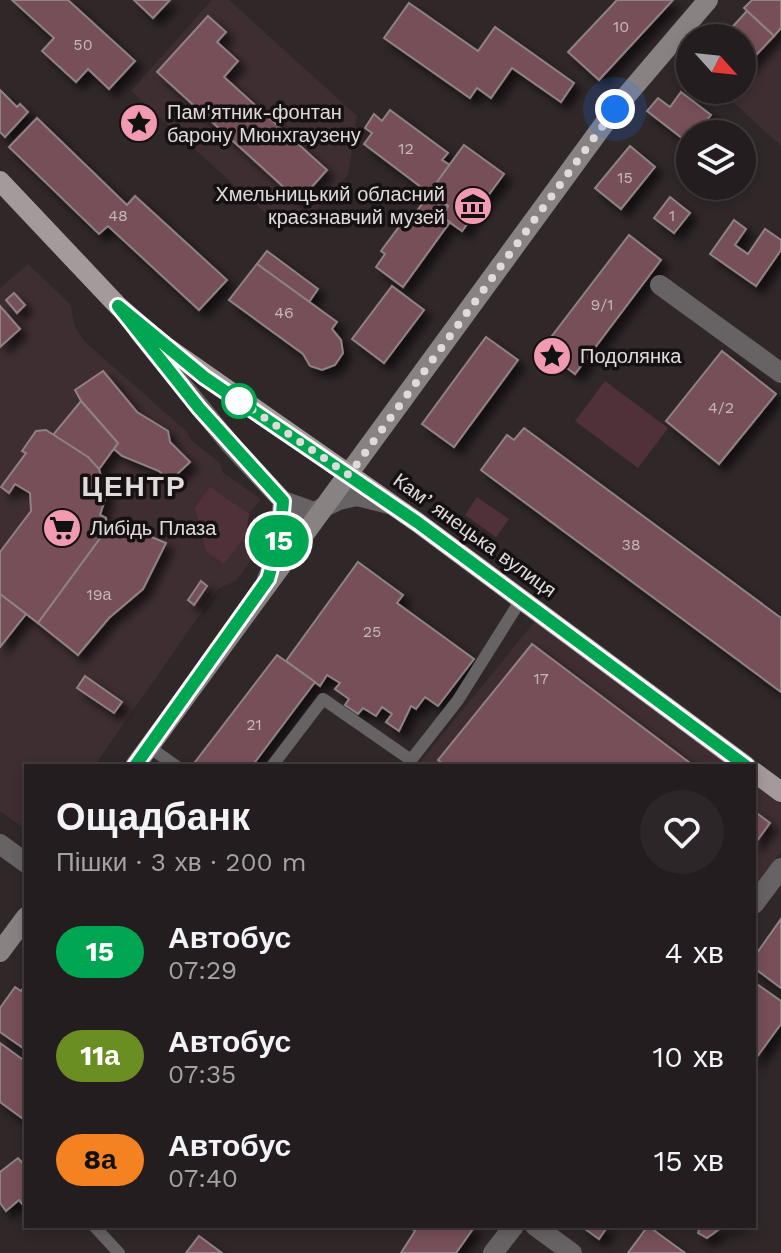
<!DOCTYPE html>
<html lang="uk">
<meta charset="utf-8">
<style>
body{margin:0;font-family:"Work Sans",sans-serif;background:#2c2628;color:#f1f3f6;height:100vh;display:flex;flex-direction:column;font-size:30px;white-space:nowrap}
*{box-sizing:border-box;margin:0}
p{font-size:26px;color:#a3a2a4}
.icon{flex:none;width:44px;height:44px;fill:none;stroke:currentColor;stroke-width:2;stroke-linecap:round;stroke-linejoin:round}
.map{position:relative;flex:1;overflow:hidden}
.drawer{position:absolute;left:24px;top:764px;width:732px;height:464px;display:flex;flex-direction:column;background:#241d1f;border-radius:0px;box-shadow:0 4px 12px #0003,0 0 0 2px #413b3d}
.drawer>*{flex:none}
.badge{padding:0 16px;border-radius:26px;font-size:28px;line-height:52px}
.needle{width:52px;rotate:117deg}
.fabs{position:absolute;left:676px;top:24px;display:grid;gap:16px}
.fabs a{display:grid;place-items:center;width:80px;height:80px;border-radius:50%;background:#241d1f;box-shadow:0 4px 12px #0003,0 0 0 2px #413b3d;font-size:40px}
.you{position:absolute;width:40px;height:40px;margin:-20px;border:6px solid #fff;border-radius:50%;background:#1a73e8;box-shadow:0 0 0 12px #1a73e833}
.map>.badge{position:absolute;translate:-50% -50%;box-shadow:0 0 0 4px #fff}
.round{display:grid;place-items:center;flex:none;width:84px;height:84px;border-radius:42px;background:#2c2628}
.summary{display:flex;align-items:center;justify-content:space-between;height:136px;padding:0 32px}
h1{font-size:38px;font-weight:700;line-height:60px}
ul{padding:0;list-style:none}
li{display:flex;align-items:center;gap:24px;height:104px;padding:0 32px}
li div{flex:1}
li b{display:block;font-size:30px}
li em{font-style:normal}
li .badge{min-width:88px;font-weight:700;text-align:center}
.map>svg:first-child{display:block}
</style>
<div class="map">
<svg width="781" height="1253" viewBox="0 0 781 1253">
<defs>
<filter id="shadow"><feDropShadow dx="7" dy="7" stdDeviation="4" flood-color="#0009"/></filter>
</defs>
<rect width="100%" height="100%" fill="#302729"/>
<g fill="#3e2e32">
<path d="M212 0H229L357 116 348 175 303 224 290 212 278 225 131 91Z"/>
<path d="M752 0H781V146L720 90H742V38H722L747 11 744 8Z"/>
<path d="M28 264 70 304 75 326 84 341 186 431 192 441 220 463 222 472 261 499 249 514 246 533 262 545 236 581 218 589 94 766H26L24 828 0 811V288Z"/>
<path d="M536 620 730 766H417Z"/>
<path d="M754 784 781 804V852L754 888Z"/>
</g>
<g fill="#503139">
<path d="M605 381 668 428 638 468 575 421Z"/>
<path d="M210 487 249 514 246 534 224 564 206 551 195 508Z"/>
<path d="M477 497 509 519 496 537 465 515Z"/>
</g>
<g fill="#764f59" stroke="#8e8285" stroke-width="2" filter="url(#shadow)">
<path d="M12 0H68L135 61 109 89 88 69 76 82 42 51 54 38Z"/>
<path d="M134 0H170L153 18Z"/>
<path d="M617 0H673L599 80 568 52Z"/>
<path d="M752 0H781V28L774 36 744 8Z"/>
<path d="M409 3 478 51 495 27 574 83 561 102 512 68 491 98 477 88 470 98 384 38Z"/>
<path d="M747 11 774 36 742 70V38H722Z"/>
<path d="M208 16 226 32 217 42 238 61 224 77 327 170 299 201 157 72Z"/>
<path d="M0 90 17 107 20 104 28 112 5 137 0 132Z"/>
<path d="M681 92 711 115 699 130 704 134H690V151L683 139 647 111 658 98 670 107Z"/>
<path d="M390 110 448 153 442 160 450 165 429 193 364 144 372 133 365 128 374 114 382 121Z"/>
<path d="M37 118 127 205 135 196 227 280 199 310 108 226 99 234 9 147Z"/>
<path d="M464 145 504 174 462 231 441 216 448 206 429 193Z"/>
<path d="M630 146 655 167 621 209 595 188Z"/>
<path d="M430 193 448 206 441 216 450 222 403 287 376 267 385 254 381 251 410 212 414 215Z"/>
<path d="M670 197 690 213 674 233 654 218Z"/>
<path d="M734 220 746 229 735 245 748 254 765 229 781 240V250L756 286 710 254Z"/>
<path d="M629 235 661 260 575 374 542 349Z"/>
<path d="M267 251 318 289 309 302 257 264Z"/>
<path d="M257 264 337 322 332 329 341 340 343 353 335 365 322 370 310 366 303 354 229 300Z"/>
<path d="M392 286 424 310 384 363 352 339Z"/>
<path d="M14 293 25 305 17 313 6 300Z"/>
<path d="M0 306 20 329 0 347Z"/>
<path d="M486 337 518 360 454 447 422 424Z"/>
<path d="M722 351 776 394 719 464 666 421Z"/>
<path d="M103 371 137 412 168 431 170 442 190 462 170 481 159 471 122 456 114 449 118 443 81 401 75 390Z"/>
<path d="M81 401 118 443 99 469 53 435Z"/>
<path d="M524 428 781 618V692L481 470 507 435 514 440Z"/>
<path d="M46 430 88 457 99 469 106 496 100 515 106 518 107 529 38 623 0 594V552L31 511 30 493 15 484 9 493 1 487 26 453 22 451 36 431Z"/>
<path d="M107 529 118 535 142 533 166 543 143 589 109 618 78 655 38 623Z"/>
<path d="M358 562 403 595 397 603 474 659 438 706 425 697 416 709 411 706 399 731 386 722 392 714 382 707 376 716 363 708 358 714 345 705 349 699 335 689 340 683 327 675 320 686 286 661Z"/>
<path d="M201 581 207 586 194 605 188 600Z"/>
<path d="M0 594 26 614 0 647Z"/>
<path d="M532 644 694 766H446L438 760Z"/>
<path d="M277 655 315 682 252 766H192Z"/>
<path d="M85 676 122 702 114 713 77 688Z"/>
<path d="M754 811 770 823 754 845Z"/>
<path d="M781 919V988L754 968V957Z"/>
<path d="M754 982 781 1001V1024L754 1061Z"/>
<path d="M26 984V1050L0 1032V1008L15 987 21 991Z"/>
<path d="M0 1043 26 1062V1121L0 1102Z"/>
<path d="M18 1158 26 1167V1209L19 1200 6 1211 0 1203V1172Z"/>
<path d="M408 1226H475L456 1253H401L415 1231Z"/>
<path d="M581 1226H608L599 1239Z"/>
<path d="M648 1226 685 1253H628Z"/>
<path d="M700 1226H739L721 1228 707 1238 698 1233Z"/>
<path d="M199 1236 222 1253H186Z"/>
</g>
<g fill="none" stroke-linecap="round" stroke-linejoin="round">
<g stroke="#676263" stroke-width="12">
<path d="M149 747 176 766"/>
<path d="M272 766 323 699 411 760 458 700 522 598"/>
<path d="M94 1226 119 1253"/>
</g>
<g stroke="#676263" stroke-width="20">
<path d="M660 285 781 373"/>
<path d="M139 332 230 444 283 501 314 512 339 500 357 496 389 504"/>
<path d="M267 579 276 558 283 501"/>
<path d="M0 844 26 863"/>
<path d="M754 904 781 868"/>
<path d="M535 1226 572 1253"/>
<path d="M493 1253 514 1226"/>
</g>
<g stroke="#898283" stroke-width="20">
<path d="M135 766 615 109 708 0"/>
<path d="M0 952 26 917"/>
</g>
<g stroke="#a49a9c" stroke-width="20">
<path d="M0 181 118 306 159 342 417 522 746 766"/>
<path d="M754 772 781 792"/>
</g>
</g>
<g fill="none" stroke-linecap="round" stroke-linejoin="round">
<defs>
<path id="line" d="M135 766 268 579 280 537 283 501 199 408 118 306 204 377 417 522 746 766"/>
</defs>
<use href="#line" stroke="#fff" stroke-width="18"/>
<use href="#line" stroke="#00a651" stroke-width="12"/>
<path stroke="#e0dadb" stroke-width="8" stroke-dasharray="0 14.4" d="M239 401 228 393 349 475 615 109"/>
</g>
<defs>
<symbol id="sight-disc" viewBox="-11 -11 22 22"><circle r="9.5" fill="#f19ab1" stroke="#151112"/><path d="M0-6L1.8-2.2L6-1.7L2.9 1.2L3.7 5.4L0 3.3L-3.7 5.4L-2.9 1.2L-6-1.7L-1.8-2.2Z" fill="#111"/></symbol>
<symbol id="museum-disc" viewBox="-11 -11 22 22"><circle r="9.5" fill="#f19ab1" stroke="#151112"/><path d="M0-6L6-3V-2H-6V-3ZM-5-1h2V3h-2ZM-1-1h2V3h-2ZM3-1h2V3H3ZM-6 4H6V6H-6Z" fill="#111"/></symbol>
<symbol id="supermarket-disc" viewBox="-11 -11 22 22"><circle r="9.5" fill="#f19ab1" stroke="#151112"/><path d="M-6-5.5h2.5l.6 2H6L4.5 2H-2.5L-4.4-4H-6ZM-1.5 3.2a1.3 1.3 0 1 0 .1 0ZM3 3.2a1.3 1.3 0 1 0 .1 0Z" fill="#111"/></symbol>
</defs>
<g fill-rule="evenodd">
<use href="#sight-disc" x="117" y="101" width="44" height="44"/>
<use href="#museum-disc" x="451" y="184" width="44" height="44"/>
<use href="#sight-disc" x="530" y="334" width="44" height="44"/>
<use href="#supermarket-disc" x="40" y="506" width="44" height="44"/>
</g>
<circle fill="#fff" stroke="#00a651" stroke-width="4" cx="239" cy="401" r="16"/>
<g text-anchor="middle" stroke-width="7" stroke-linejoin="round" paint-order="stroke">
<g font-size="16" fill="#c6b7ba">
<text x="621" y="32">10</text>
<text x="83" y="50">50</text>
<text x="406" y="154">12</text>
<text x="625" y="183">15</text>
<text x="118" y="221">48</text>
<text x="672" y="221">1</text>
<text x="602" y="310">9/1</text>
<text x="284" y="318">46</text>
<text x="721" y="413">4/2</text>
<text x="631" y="550">38</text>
<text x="99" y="600">19а</text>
<text x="372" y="637">25</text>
<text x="541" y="684">17</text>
<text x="254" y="730">21</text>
</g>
<g font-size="20" fill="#e0dadb" stroke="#151112" text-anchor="start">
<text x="167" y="119">Пам'ятник-фонтан<tspan x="167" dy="23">барону Мюнхгаузену</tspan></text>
<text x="445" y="201" text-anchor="end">Хмельницький обласний<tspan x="445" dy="23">краєзнавчий музей</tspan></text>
<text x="580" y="363">Подолянка</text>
<text x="90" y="535">Либідь Плаза</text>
</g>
<g font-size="20" fill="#e0dadb" stroke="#151112">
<text transform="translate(475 535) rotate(36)" y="7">Камʼянецька вулиця</text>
</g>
<g font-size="28" font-weight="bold" letter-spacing="2" fill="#e0dadb" stroke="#151112">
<text x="134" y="496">ЦЕНТР</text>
</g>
</g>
</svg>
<div class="fabs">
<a><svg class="needle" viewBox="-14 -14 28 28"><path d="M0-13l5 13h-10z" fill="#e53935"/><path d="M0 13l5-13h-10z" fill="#a3a2a4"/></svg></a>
<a><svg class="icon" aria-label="layers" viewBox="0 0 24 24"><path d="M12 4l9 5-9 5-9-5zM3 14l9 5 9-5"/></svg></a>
</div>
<div class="you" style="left:615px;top:109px"></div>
<b class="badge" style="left:279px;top:541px;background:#00a651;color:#fff">15</b>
<section class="drawer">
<div class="summary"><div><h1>Ощадбанк</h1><p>Пішки · 3 хв · 200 m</p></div><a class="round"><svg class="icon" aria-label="heart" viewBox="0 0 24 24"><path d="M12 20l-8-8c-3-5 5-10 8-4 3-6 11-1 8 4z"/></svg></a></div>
<ul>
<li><span class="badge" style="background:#00a651;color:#fff">15</span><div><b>Автобус</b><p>07:29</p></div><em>4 хв</em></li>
<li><span class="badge" style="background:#6b8e23;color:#fff">11а</span><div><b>Автобус</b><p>07:35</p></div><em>10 хв</em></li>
<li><span class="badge" style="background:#f58220;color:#111">8а</span><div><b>Автобус</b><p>07:40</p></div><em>15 хв</em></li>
</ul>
</section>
</div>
